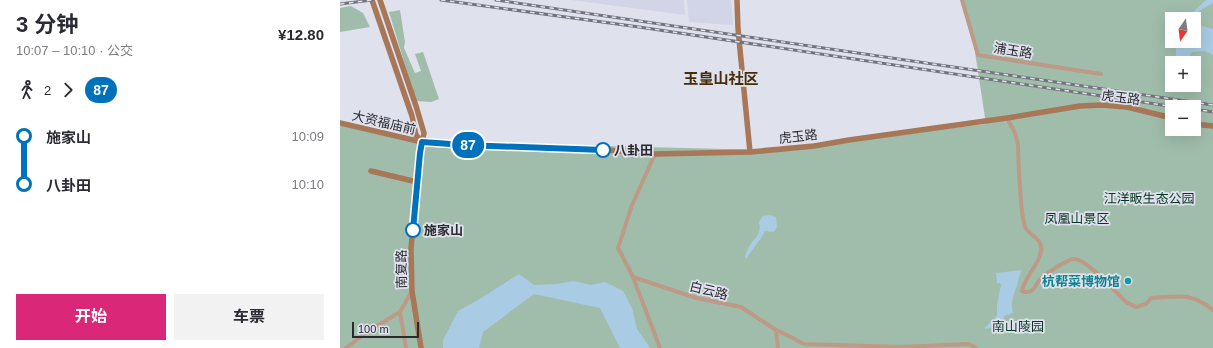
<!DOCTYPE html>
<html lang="zh">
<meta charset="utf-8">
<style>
body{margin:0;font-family:Helvetica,"Noto Sans SC",sans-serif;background:#f2f2f3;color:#2b2b33;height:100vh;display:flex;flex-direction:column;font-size:15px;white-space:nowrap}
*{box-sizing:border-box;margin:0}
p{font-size:13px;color:#7c7c81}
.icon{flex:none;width:22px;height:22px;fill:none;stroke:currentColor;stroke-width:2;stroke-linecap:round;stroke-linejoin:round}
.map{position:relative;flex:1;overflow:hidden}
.sheet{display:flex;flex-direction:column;background:#fff;width:340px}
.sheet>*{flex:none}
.badge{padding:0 8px;border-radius:13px;font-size:14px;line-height:26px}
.needle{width:26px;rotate:194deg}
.controls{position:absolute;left:825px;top:12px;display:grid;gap:8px}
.controls a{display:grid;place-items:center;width:36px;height:36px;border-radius:0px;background:#fff;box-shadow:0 4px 16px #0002;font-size:20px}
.scale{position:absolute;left:12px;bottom:10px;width:67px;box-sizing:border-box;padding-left:4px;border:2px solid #29292e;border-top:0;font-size:11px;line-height:14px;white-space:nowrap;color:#29292e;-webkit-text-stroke:3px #dfe1ed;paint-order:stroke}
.map>.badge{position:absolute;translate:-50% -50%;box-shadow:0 0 0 2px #fff}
.legs{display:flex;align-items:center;gap:6px;height:44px;padding:0 16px;font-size:13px}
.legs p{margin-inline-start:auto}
.headline{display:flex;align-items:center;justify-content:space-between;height:68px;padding:0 16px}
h1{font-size:22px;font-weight:700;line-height:30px}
.button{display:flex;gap:8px;margin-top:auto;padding:8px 16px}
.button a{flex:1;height:46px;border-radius:0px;background:#db2777;color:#fff;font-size:16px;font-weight:700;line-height:46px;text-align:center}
.button a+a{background:#f2f2f3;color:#2b2b33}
ul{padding:0 16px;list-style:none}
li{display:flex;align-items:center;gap:14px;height:48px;font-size:15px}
li i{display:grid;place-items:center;width:6px;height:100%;margin:0 5px;background:currentColor}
li i::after{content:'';width:10px;height:10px;margin:-5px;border:3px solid;border-radius:50%;background:#fff}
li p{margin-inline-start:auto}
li:first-child i{background:linear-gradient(#0000 50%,currentColor 0)}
li:last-child i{background:linear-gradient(currentColor 50%,#0000 0)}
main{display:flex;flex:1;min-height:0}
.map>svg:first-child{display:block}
</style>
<main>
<section class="sheet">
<div class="headline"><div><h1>3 分钟</h1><p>10:07 – 10:10 · 公交</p></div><b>¥12.80</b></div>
<div class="legs"><svg class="icon" aria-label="walk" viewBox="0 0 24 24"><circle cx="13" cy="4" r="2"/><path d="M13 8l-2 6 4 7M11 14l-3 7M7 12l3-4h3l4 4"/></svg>2<svg class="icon" aria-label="forward" viewBox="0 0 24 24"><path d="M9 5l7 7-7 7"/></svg><b class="badge" style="background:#0072bc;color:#fff">87</b></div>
<ul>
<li><i style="color:#0072bc"></i><b>施家山</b><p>10:09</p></li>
<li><i style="color:#0072bc"></i><b>八卦田</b><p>10:10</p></li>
</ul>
<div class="button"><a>开始</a><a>车票</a></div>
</section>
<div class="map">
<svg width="873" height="348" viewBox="0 0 873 348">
<rect width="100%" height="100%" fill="#dfe1ed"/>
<g fill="#d2d4e7">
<path d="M231 0H344L345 15Z"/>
<path d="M347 0H391L393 25 349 22Z"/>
</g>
<g fill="#a0bdab" fill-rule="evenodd">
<path d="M622 0H873V348H0V123L70 139 102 142 427 150 646 124 633 39ZM832 19H854V41H832ZM832 63H854V85H832ZM832 107H854V129H832Z"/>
<path d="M11 6 23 13 30 27 0 32V8Z"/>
<path d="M60 10 65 42 64 48 75 73 81 71 75 54 83 52 99 99 91 102 76 101 49 12Z"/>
</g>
<g fill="#a9cbe4">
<path d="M866 0H873V3L859 11 857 20 859 25 873 29V55L865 51 852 52 850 54 851 63H832V71H830V61L836 57V45L860 39V38C854 30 854 21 853 12Z"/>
<path d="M430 215 436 217 437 227 434 232 425 231C420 241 412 249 406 259L405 256C407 251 409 245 413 241 418 235 421 231 419 222L423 216Z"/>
<path d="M682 270C679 275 679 279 677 285 674 295 670 302 673 313L664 316 663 325 645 329V327L654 319 657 315V305L661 285 660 283H657L656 273Z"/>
<path d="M179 274 194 285 217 284 233 281 251 285 265 282 283 291 292 308 297 329 310 348H280L260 308 194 294 143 332 139 348H103V340L118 311 138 300Z"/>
</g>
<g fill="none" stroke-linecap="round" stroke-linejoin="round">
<g stroke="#bc9a85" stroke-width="4">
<path d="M622 0 638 55 761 74"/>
<path d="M667 118 675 133 678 144C678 158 679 173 680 187 681 201 681 214 685 227 688 234 699 237 701 246 704 259 684 277 682 291 685 292 687 293 691 291 695 289 695 286 698 282 702 276 727 259 734 259 746 258 775 292 785 301 788 304 792 305 796 307L806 304 811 298C838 297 849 291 873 310"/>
<path d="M315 154 292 205 278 248 293 277 320 348"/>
<path d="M293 277 356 298 401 307 436 330 441 332 464 344 560 347 629 344 636 348"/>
<path d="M60 312 66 348"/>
<path d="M436 330 438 348"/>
<path d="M6 348 27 332 60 312 72 291"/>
</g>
<g stroke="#a77757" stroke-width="5.5">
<path d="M32 0 72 116 76 135 82 142"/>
<path d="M40 0 76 106 84 133 80 153 71 248 72 291 81 348"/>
<path d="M397 0 398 29 410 152"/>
<path d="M0 123 82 142 111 144 253 149 315 154 410 152 474 146 509 140 667 118 740 106 762 105 787 107 832 118"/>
<path d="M854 124 873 126"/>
<path d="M31 171 77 182"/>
</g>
<defs>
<g id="rail">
<path d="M101 0 299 27 836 107"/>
<path d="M156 0 873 105"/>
<path d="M0 4 32 0"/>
<path d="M854 109 873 112"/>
</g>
</defs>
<use href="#rail" stroke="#73737b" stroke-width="3"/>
<use href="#rail" stroke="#dfe1ed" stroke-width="1.5" stroke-dasharray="4.5" stroke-linecap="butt"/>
</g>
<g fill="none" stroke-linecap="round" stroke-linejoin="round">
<defs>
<path id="line-1" d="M73 230 80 153 82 142 125 145 263 150"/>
</defs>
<use href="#line-1" stroke="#fff" stroke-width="9"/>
<use href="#line-1" stroke="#0072bc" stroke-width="6"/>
</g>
<g fill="#fff" stroke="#0072bc" stroke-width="2">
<circle cx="263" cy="150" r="7"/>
<circle cx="73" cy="230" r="7"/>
</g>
<circle fill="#0f9aa8" stroke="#dfe1ed" stroke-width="1.5" cx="788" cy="281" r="4"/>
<g text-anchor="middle" stroke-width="3.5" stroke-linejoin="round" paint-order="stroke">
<g font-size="13" fill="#29292e" stroke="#dfe1ed">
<text transform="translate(673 50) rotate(9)" y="5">浦玉路</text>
<text transform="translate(781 97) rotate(7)" y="5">虎玉路</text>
<text transform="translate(44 122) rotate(13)" y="5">大资福庙前</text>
<text transform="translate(458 136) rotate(-6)" y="5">虎玉路</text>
<text transform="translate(61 269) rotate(-91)" y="5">南复路</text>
<text transform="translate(369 290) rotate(14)" y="5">白云路</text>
</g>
<g font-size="13" font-weight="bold" fill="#29292e" stroke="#dfe1ed" text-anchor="start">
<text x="274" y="155">八卦田</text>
<text x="84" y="235">施家山</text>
</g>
<g font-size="13" fill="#063620" stroke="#dfe1ed">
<text x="809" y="203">江洋畈生态公园</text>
<text x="737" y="223">凤凰山景区</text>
<text x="678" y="331">南山陵园</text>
</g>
<g font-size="13" font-weight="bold" fill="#0d838f" stroke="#dfe1ed" text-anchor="end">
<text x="780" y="286">杭帮菜博物馆</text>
</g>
<g font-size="15" font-weight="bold" fill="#452d09" stroke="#dfe1ed">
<text x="381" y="84">玉皇山社区</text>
</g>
</g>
</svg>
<div class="controls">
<a><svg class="needle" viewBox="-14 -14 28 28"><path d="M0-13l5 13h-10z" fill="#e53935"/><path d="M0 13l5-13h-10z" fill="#7c7c81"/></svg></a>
<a>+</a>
<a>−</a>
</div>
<div class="scale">100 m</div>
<b class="badge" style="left:128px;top:145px;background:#0072bc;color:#fff">87</b>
</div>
</main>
